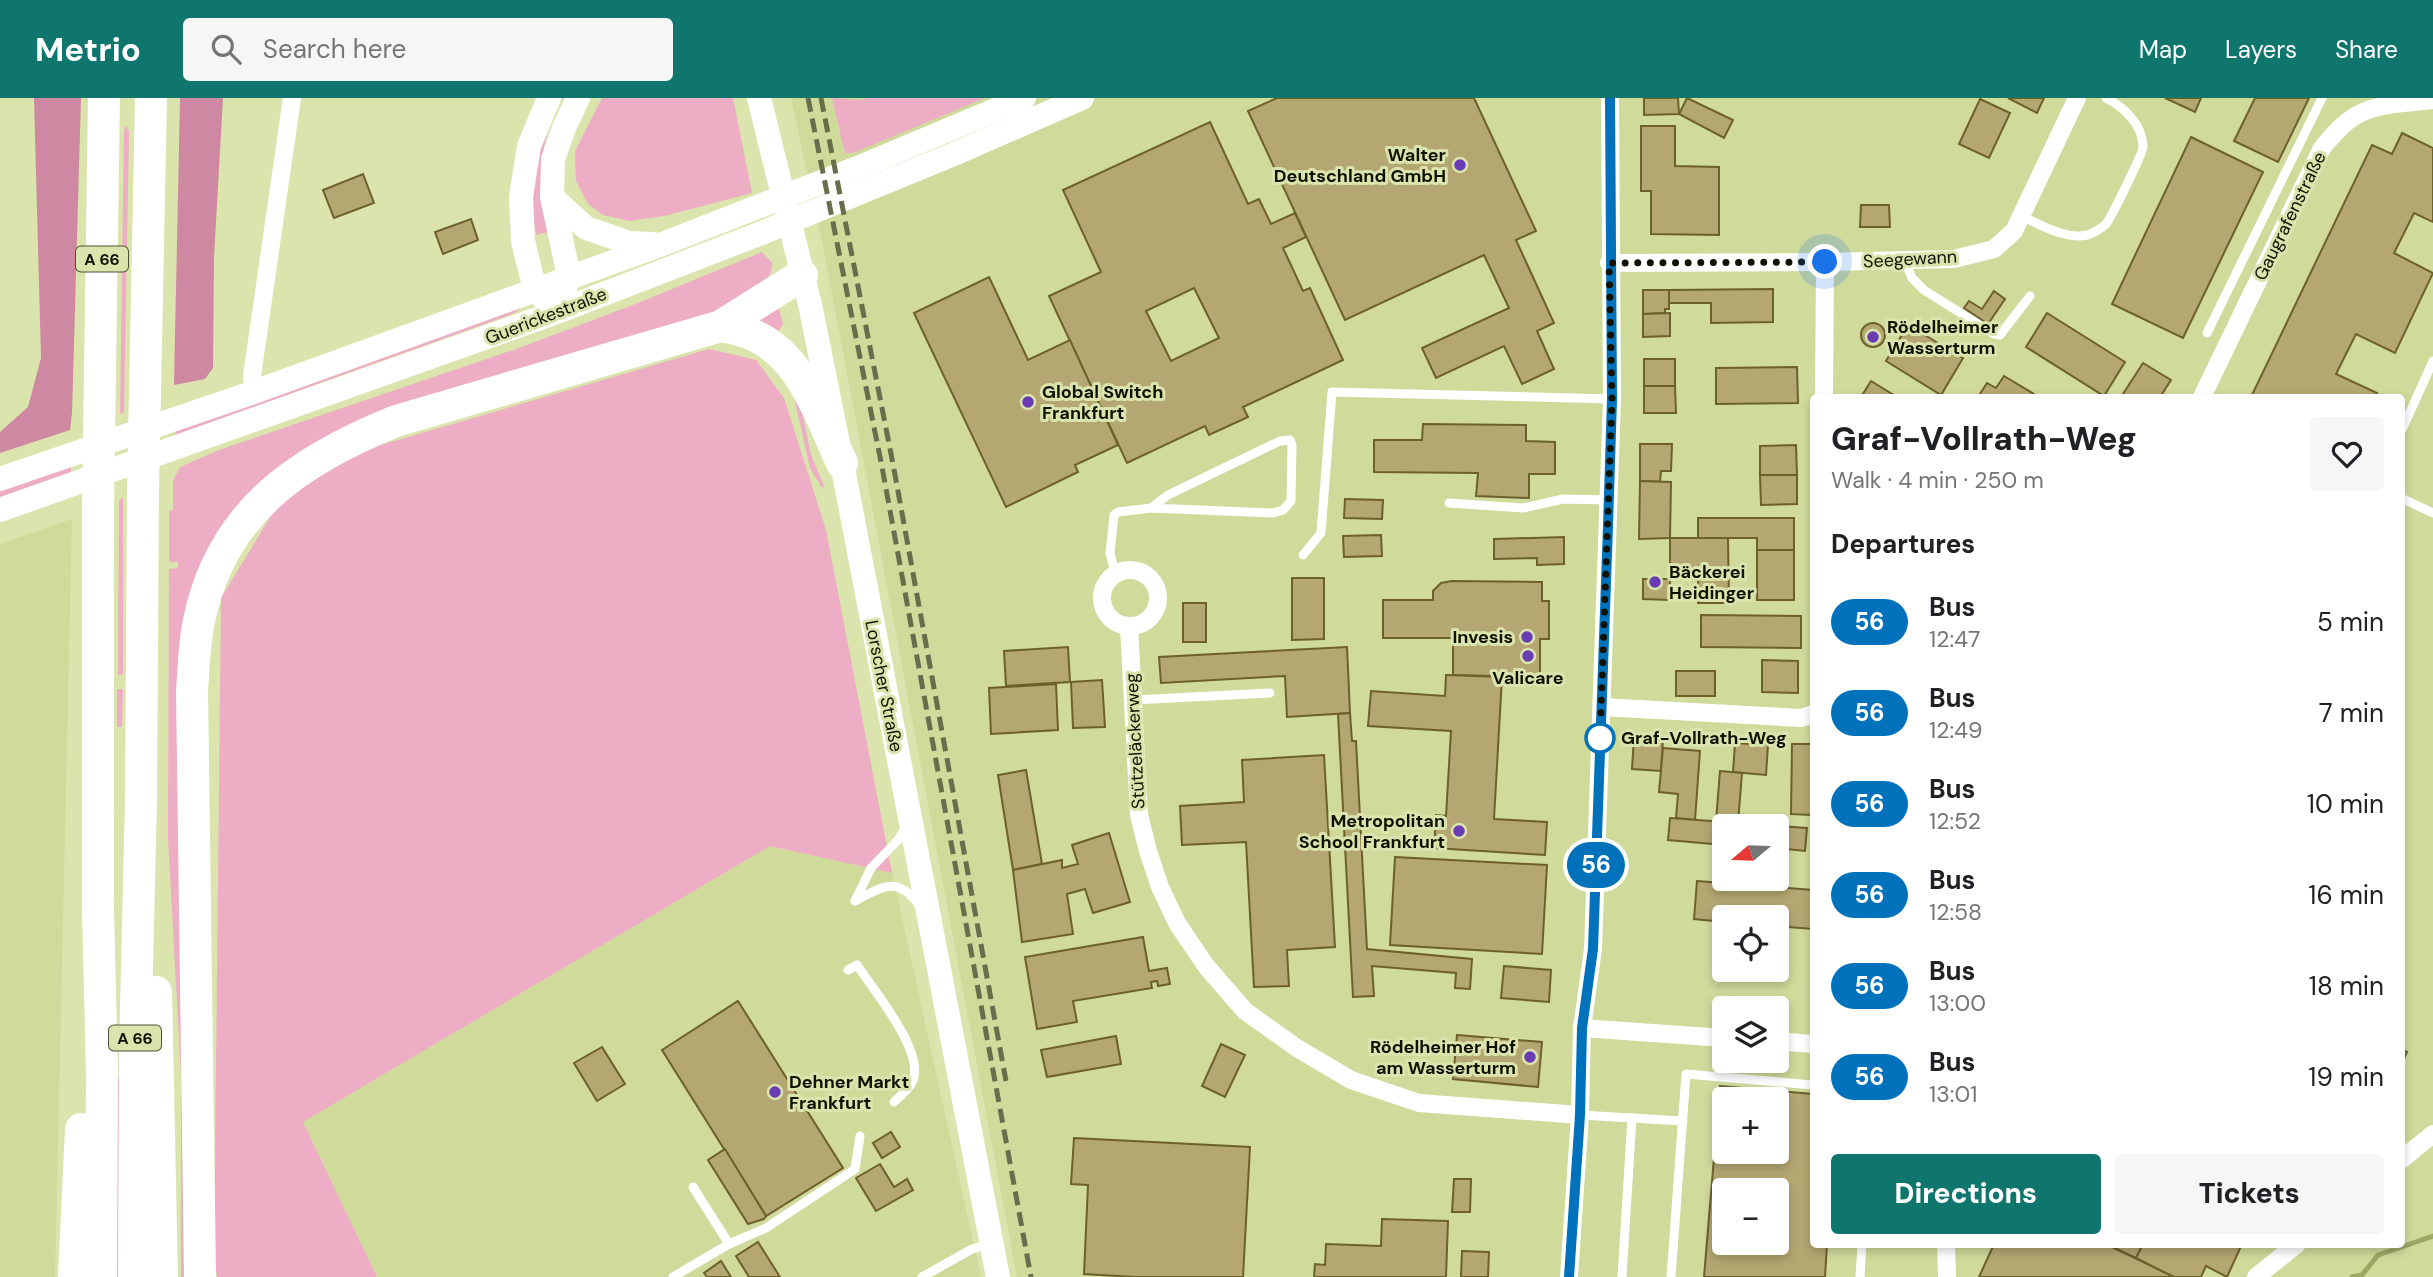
<!DOCTYPE html>
<meta charset="utf-8">
<style>
body{margin:0;font-family:"DM Sans",sans-serif;background:#f6f6f6;color:#202124;height:100vh;display:flex;flex-direction:column;font-size:26px;white-space:nowrap}
*{box-sizing:border-box;margin:0}
p{font-size:23px;color:#757577}
.icon{flex:none;width:38px;height:38px;fill:none;stroke:currentColor;stroke-width:2;stroke-linecap:round;stroke-linejoin:round}
.map{position:relative;flex:1;overflow:hidden}
.side{position:absolute;left:1810px;top:296px;width:595px;height:854px;display:flex;flex-direction:column;background:#fff;border-radius:7px;box-shadow:0 4px 10px #0003}
.side>*{flex:none}
.badge{padding:0 14px;border-radius:23px;font-size:24px;line-height:46px}
.needle{width:46px;rotate:251deg}
.tools{position:absolute;left:1712px;top:716px;display:grid;gap:14px}
.tools a{display:grid;place-items:center;width:77px;height:77px;border-radius:7px;background:#fff;box-shadow:0 4px 10px #0003;font-size:35px}
.you{position:absolute;width:35px;height:35px;margin:-18px;border:5px solid #fff;border-radius:50%;background:#1a73e8;box-shadow:0 0 0 10px #1a73e833}
.map>.badge{position:absolute;translate:-50% -50%;box-shadow:0 0 0 4px #fff}
h2{padding:0 21px;font-size:26px;line-height:63px}
.round{display:grid;place-items:center;flex:none;width:74px;height:74px;border-radius:7px;background:#f6f6f6}
.head{display:flex;align-items:center;justify-content:space-between;height:119px;padding:0 21px}
h1{font-size:33px;font-weight:800;line-height:52px}
.action{display:flex;gap:14px;margin-top:auto;padding:14px 21px}
.action a{flex:1;height:80px;border-radius:7px;background:#0f766e;color:#fff;font-size:28px;font-weight:800;line-height:80px;text-align:center}
.action a+a{background:#f6f6f6;color:#202124}
ul{padding:0;list-style:none}
li{display:flex;align-items:center;gap:21px;height:91px;padding:0 21px}
li div{flex:1}
li b{display:block;font-size:26px}
li em{font-style:normal}
li .badge{min-width:77px;font-weight:700;text-align:center}
header{display:flex;align-items:center;gap:42px;box-sizing:border-box;height:98px;padding:0 35px;background:#0f766e;color:#fff}
header strong{font-size:33px}
nav{display:flex;gap:38px;margin-inline-start:auto;font-size:24px}
.search{width:490px;height:63px;background:#f6f6f6;display:flex;align-items:center;gap:18px;box-sizing:border-box;padding:0 24px;border-radius:7px;color:#757577;font-size:26px}
.map>svg:first-child{display:block}
</style>
<header>
<strong>Metrio</strong>
<div class="search"><svg class="icon" aria-label="search" viewBox="0 0 24 24"><circle cx="10" cy="10" r="6"/><path d="M15 15l6 6"/></svg>Search here</div>
<nav><a>Map</a><a>Layers</a><a>Share</a></nav>
</header>
<div class="map">
<svg width="2433" height="1179" viewBox="0 0 2433 1179">
<rect width="100%" height="100%" fill="#dae4ac"/>
<g fill="#cfda9b" fill-rule="evenodd">
<path d="M791 0H2433V1179H1017L824 153ZM1813 299H2401V1146H1813ZM1724 728H1776V780H1724ZM1724 819H1776V872H1724ZM1724 910H1776V962H1724ZM1724 1001H1776V1054H1724ZM1724 1092H1776V1144H1724Z"/>
<path d="M72 421 55 1179H0V446Z"/>
<path d="M770 748 892 775 981 1179H377L303 1024Z"/>
</g>
<g fill="#edadc4">
<path d="M602 0H733L752 95 664 118 629 123 603 117 588 106 576 83 575 53Z"/>
<path d="M832 0 861 2 867 0H985L853 55H845Z"/>
<path d="M126 28 129 33 124 314 120 316 124 32Z"/>
<path d="M543 36 547 37C537 71 544 100 548 134L536 137C529 103 537 70 543 36Z"/>
<path d="M762 154 772 165C772 199 722 212 695 223L403 310 207 455 193 1179H181V976L168 740 169 471 178 470V464H169V413L173 412V383L180 369 219 352 519 250 638 205Z"/>
<path d="M777 204 783 226 774 241 739 227Z"/>
<path d="M519 208 520 211 512 216 175 337 176 330Z"/>
<path d="M709 251 756 262 784 300 826 432 892 775 770 748 303 1024 377 1179H217L214 1162 221 500 280 403 353 355Z"/>
<path d="M794 299 801 308 811 357 824 388 822 390 810 370Z"/>
<path d="M71 366V374L0 399V390Z"/>
<path d="M123 400V576L118 577 119 402Z"/>
<path d="M117 591H123L122 629H117Z"/>
<path d="M120 978V1179H113L116 981Z"/>
</g>
<g fill="#ce88a1">
<path d="M34 0H81L72 315 70 332 0 355V334L28 309 41 260Z"/>
<path d="M180 0H223L214 159 213 270 205 281 174 287Z"/>
</g>
<g fill="none" stroke-linecap="round" stroke-linejoin="round">
<path stroke="#9ea865" stroke-width="5" d="M2352 1179 2362 1177 2378 1157 2433 1138"/>
</g>
<g fill="#b4a771" stroke="#6d602b" stroke-width="2" fill-rule="evenodd">
<path d="M1277 0H1474L1536 133 1516 142 1554 225 1537 233 1554 271 1522 286 1504 248 1436 280 1422 250 1509 210 1484 157 1345 222 1248 13Z"/>
<path d="M1644 0H1678L1679 16 1644 17Z"/>
<path d="M1687 0 1733 22 1724 40 1679 16Z"/>
<path d="M2008 0H2044L2037 15Z"/>
<path d="M2165 0H2201L2195 14Z"/>
<path d="M2255 0H2309L2278 64 2234 43Z"/>
<path d="M1980 1 2010 15 1989 60 1959 46Z"/>
<path d="M1210 24 1248 106 1259 101 1271 126 1295 115 1306 139 1283 150 1303 193 1310 190 1343 262 1243 309 1248 319 1209 337 1205 328 1127 365 1049 198 1101 174 1063 92ZM1194 190 1219 240 1171 263 1146 213Z"/>
<path d="M1641 28H1675V68L1719 69V137L1651 136V93H1641Z"/>
<path d="M2402 35 2433 50V124L2414 115 2394 155 2433 175 2395 255 2356 236 2336 276 2377 295 2375 299H2251L2372 47 2392 56Z"/>
<path d="M2191 39 2263 74 2183 240 2112 206Z"/>
<path d="M363 76 374 105 334 120 323 92Z"/>
<path d="M1861 107H1889L1890 129H1860Z"/>
<path d="M471 121 478 142 443 156 435 134Z"/>
<path d="M989 179 1028 262 1070 242 1118 347 1075 367 1078 374 1006 409 914 215Z"/>
<path d="M1773 191V224L1711 225V205H1669V192Z"/>
<path d="M1643 192H1669V211H1665V215L1643 216Z"/>
<path d="M1994 193 2005 201 1988 226 1964 210 1969 203 1982 211Z"/>
<path d="M1670 215V238L1643 239V216Z"/>
<path d="M2047 215 2125 264 2104 298 2026 249Z"/>
<circle cx="1873" cy="237" r="12"/>
<path d="M1908 227 1963 260 1941 297 1886 263Z"/>
<rect x="1644" y="261" width="31" height="27"/>
<path d="M2143 265 2171 282 2160 299H2121Z"/>
<path d="M1797 269 1798 305 1716 306V270Z"/>
<path d="M2004 278 2039 299H1978L1987 285 1996 290Z"/>
<path d="M1871 283 1897 299H1861Z"/>
<path d="M1644 288H1675L1676 315H1644Z"/>
<path d="M1423 326 1526 327V343L1555 344V376H1529V400L1476 398 1478 375 1374 374V342H1422Z"/>
<path d="M1640 346H1672L1671 373H1661L1660 384 1640 383Z"/>
<path d="M1796 347 1797 377H1760V348Z"/>
<path d="M1760 377H1797V406L1761 407Z"/>
<path d="M1640 383 1671 384 1670 440 1639 441Z"/>
<path d="M1345 401 1383 402 1382 421 1344 420Z"/>
<path d="M1698 420H1794V452H1757V440H1698Z"/>
<path d="M1381 437 1382 458 1344 459 1343 438Z"/>
<path d="M1564 439V466L1537 467V460L1494 461V441Z"/>
<path d="M1670 440H1728L1729 505H1698V481H1670Z"/>
<rect x="1757" y="452" width="37" height="50"/>
<path d="M1292 480H1324V541L1292 542Z"/>
<path d="M1643 481H1670V502L1643 501Z"/>
<path d="M1452 483 1542 484V503H1549V541H1540V579L1453 577V540H1383V502H1433V493L1441 485Z"/>
<rect x="1183" y="505" width="23" height="39"/>
<path d="M1701 517 1801 518V550L1701 549Z"/>
<path d="M1068 549 1070 584 1006 588 1004 553Z"/>
<path d="M1347 549 1350 615 1287 619 1285 578 1161 585 1159 559Z"/>
<path d="M1762 562 1798 563V595L1762 594Z"/>
<rect x="1676" y="573" width="39" height="25"/>
<path d="M1446 577 1502 579 1494 721 1547 724 1545 757 1434 750 1436 717 1446 718 1451 633 1368 628 1371 593 1445 598Z"/>
<path d="M1102 582 1105 629 1073 630 1071 584Z"/>
<path d="M1056 586 1058 632 991 636 989 590Z"/>
<path d="M1350 615 1352 643H1356L1367 851 1472 861 1470 891 1455 890 1456 875 1372 868 1374 898 1353 899 1338 616Z"/>
<path d="M1634 639 1663 641 1661 673 1632 671Z"/>
<path d="M1735 645 1768 647 1766 677 1733 674Z"/>
<path d="M1792 646H1812V717L1791 716Z"/>
<path d="M1663 650 1700 653 1695 722 1676 720 1678 696 1659 694Z"/>
<path d="M1324 657 1335 849 1287 852 1289 888 1254 889 1246 744 1182 747 1180 708 1244 704 1242 662Z"/>
<path d="M1026 672 1042 766 1013 772 998 677Z"/>
<path d="M1720 673 1742 675 1738 725 1716 723Z"/>
<path d="M1670 720 1807 730 1805 753 1776 750V728H1724V747L1668 742Z"/>
<path d="M1109 735 1130 804 1093 815 1085 791 1067 796 1073 836 1022 844 1013 772 1062 762V770L1078 766 1072 747Z"/>
<path d="M1395 759 1547 767 1542 856 1390 847Z"/>
<path d="M1697 783 1813 792V831L1776 828V819H1724V824L1694 821Z"/>
<path d="M1143 839 1149 873 1167 870 1170 886 1158 888 1157 883 1151 884 1152 890 1073 903 1077 924 1037 931 1025 859Z"/>
<path d="M1504 868 1551 872 1549 904 1501 900Z"/>
<path d="M738 903 843 1070 766 1118 662 952Z"/>
<path d="M1457 937 1542 944 1538 989 1453 981Z"/>
<path d="M1116 938 1121 966 1047 979 1041 952Z"/>
<path d="M1221 946 1245 957 1225 999 1202 988Z"/>
<path d="M602 949 625 986 597 1003 574 965Z"/>
<path d="M2401 951 2407 954 2401 967Z"/>
<path d="M1720 988 1813 996V1146H1827L1825 1179H1704ZM1724 1001H1776V1054H1724ZM1724 1092H1776V1144H1724Z"/>
<path d="M891 1034 900 1049 882 1060 873 1045Z"/>
<path d="M1074 1040 1250 1049 1243 1179H1134L1084 1176 1088 1087 1071 1086Z"/>
<path d="M725 1051 766 1118 764 1121 748 1126 708 1062Z"/>
<path d="M880 1066 894 1089 907 1081 913 1092 876 1113 856 1080Z"/>
<path d="M1454 1081H1471L1470 1114H1452Z"/>
<path d="M1382 1121 1448 1123 1446 1179H1314L1315 1166 1325 1167 1326 1146 1381 1148Z"/>
<path d="M758 1144 780 1179H749L736 1158Z"/>
<path d="M1994 1146H2106L2174 1179H1979Z"/>
<path d="M2106 1146H2143L2136 1160Z"/>
<path d="M2143 1146H2242L2227 1179 2206 1168 2201 1179H2174L2136 1160Z"/>
<path d="M1462 1153 1489 1154 1488 1179H1461Z"/>
<path d="M721 1163 731 1179H707L704 1175Z"/>
</g>
<g fill="none" stroke-linecap="round" stroke-linejoin="round">
<g stroke="#fff" stroke-width="9">
<path d="M2021 118C2039 126 2066 142 2087 137 2092 136 2102 130 2106 126 2111 120 2143 55 2143 49 2143 27 2124 9 2106 0"/>
<path d="M1904 162 1912 180 1924 192 1994 236 2000 237 2030 198"/>
<path d="M2207 235 2322 0"/>
<path d="M2401 334 2433 263"/>
<path d="M2401 400 2433 415"/>
<path d="M1449 405 1523 410 1563 401 1609 402"/>
<path d="M1303 457 1321 435 1332 294 1612 301"/>
<path d="M1115 475 1110 455 1114 417 1118 414 1151 410 1273 415 1283 412 1291 403 1292 347 1290 342 1280 343 1168 397 1151 410"/>
<path d="M1133 602 1270 595"/>
<path d="M855 803 871 770 898 742 907 728"/>
<path d="M855 803C882 789 897 777 919 807"/>
<path d="M848 872 857 867C873 891 921 949 914 979 912 989 901 997 894 1004"/>
<path d="M1580 1017 1632 1020 1622 1179"/>
<path d="M1632 1020 1683 1023"/>
<path d="M693 1089 729 1146 766 1130 855 1071 860 1038"/>
<path d="M673 1179 729 1146"/>
<path d="M922 1179 972 1151 989 1146"/>
<path d="M1671 1179 1686 976 1813 987"/>
<path d="M1860 1179 1862 1146"/>
</g>
<g stroke="#fff" stroke-width="18">
<path d="M1609 165 1825 164 1954 161 1994 151 2014 133 2077 0"/>
<path d="M254 294 252 278 292 0"/>
<path d="M1824 299 1825 164"/>
<path d="M2202 299 2322 50C2333 37 2346 21 2363 14 2383 5 2411 5 2433 2"/>
<circle cx="1130" cy="500" r="28"/>
<path d="M1129 529 1139 717 1148 753 1160 789 1177 825 1206 868 1245 913 1297 950 1351 982 1419 1005 1580 1017"/>
<path d="M1602 609 1801 620 1813 616"/>
<path d="M1582 930 1724 940"/>
<path d="M1776 943 1813 946"/>
<path d="M2401 1062 2433 1036"/>
<path d="M1946 1146 1947 1179"/>
<path d="M1569 1179 1580 1017 1582 930 1593 851 1612 301 1610 0"/>
<path d="M2256 1179 2297 1146"/>
</g>
<g stroke="#fff" stroke-width="24">
<path d="M759 0 811 211 842 365 998 1179"/>
<path d="M552 99 586 130 630 145 653 146"/>
<path d="M564 194 569 178 552 99 553 61 564 30 578 0"/>
<path d="M547 204 535 191 526 156 523 143 521 99 529 48 549 0"/>
<path d="M0 381 254 294 660 147 855 71 1024 0"/>
<path d="M0 412 557 214 759 136 954 56 1082 0"/>
</g>
<g stroke="#fff" stroke-width="32">
<path d="M721 228C730 230 739 231 748 235 801 254 820 318 842 365"/>
<path d="M156 894 162 1179"/>
<path d="M74 1179 81 1031"/>
<path d="M101 1179 102 976 98 813V410L104 0"/>
<path d="M134 1179 135 952 141 701 143 393 151 0"/>
<path d="M200 1179 192 592C194 569 194 545 199 523 221 414 299 362 396 323L721 228 802 177"/>
</g>
<g stroke="#686d4b" stroke-width="5" stroke-dasharray="14 7" stroke-linecap="butt">
<path d="M808 0 882 369 1031 1179"/>
<path d="M821 0 893 366 1006 983"/>
</g>
</g>
<g fill="none" stroke-linecap="round" stroke-linejoin="round">
<defs>
<path id="line" d="M1569 1179 1580 1017 1582 930 1593 851 1608 428 1612 301 1610 0"/>
</defs>
<use href="#line" stroke="#fff" stroke-width="16"/>
<use href="#line" stroke="#0072bc" stroke-width="10"/>
<path stroke="#101201" stroke-width="7" stroke-dasharray="0 12.6" d="M1600 640 1612 301 1609 165 1825 164"/>
</g>
<g fill="#693cb3" stroke="#dae4ac" stroke-width="2.5">
<circle cx="1460" cy="67" r="7"/>
<circle cx="1873" cy="239" r="7"/>
<circle cx="1028" cy="304" r="7"/>
<circle cx="1655" cy="484" r="7"/>
<circle cx="1527" cy="539" r="7"/>
<circle cx="1528" cy="558" r="7"/>
<circle cx="1459" cy="733" r="7"/>
<circle cx="1530" cy="959" r="7"/>
<circle cx="775" cy="994" r="7"/>
</g>
<circle fill="#fff" stroke="#0072bc" stroke-width="3.5" cx="1600" cy="640" r="14"/>
<g text-anchor="middle" stroke-width="6" stroke-linejoin="round" paint-order="stroke">
<g fill="#dae4ac" stroke="#4d5134" stroke-width="2">
<rect x="76" y="148.5" width="52" height="25" rx="5"/>
<rect x="109" y="927.5" width="52" height="25" rx="5"/>
</g>
<g font-size="16" font-weight="bold" fill="#101201">
<text x="102" y="167">A 66</text>
<text x="135" y="946">A 66</text>
</g>
<g font-size="18" font-weight="bold" fill="#101201" stroke="#dae4ac" text-anchor="end">
<text x="1446" y="63">Walter<tspan x="1446" dy="21">Deutschland GmbH</tspan></text>
<text x="1887" y="235" text-anchor="start">Rödelheimer<tspan x="1887" dy="21">Wasserturm</tspan></text>
<text x="1042" y="300" text-anchor="start">Global Switch<tspan x="1042" dy="21">Frankfurt</tspan></text>
<text x="1669" y="480" text-anchor="start">Bäckerei<tspan x="1669" dy="21">Heidinger</tspan></text>
<text x="1513" y="545">Invesis</text>
<text x="1528" y="586" text-anchor="middle">Valicare</text>
<text x="1445" y="729">Metropolitan<tspan x="1445" dy="21">School Frankfurt</tspan></text>
<text x="1516" y="955">Rödelheimer Hof<tspan x="1516" dy="21">am Wasserturm</tspan></text>
<text x="789" y="990" text-anchor="start">Dehner Markt<tspan x="789" dy="21">Frankfurt</tspan></text>
</g>
<g font-size="18" fill="#101201" stroke="#dae4ac">
<text transform="translate(2290 118) rotate(-64)" y="6">Gaugrafenstraße</text>
<text transform="translate(1910 161) rotate(-3)" y="6">Seegewann</text>
<text transform="translate(546 218) rotate(-21)" y="6">Guerickestraße</text>
<text transform="translate(884 588) rotate(79)" y="6">Lorscher Straße</text>
<text transform="translate(1135 643) rotate(-93)" y="6">Stützeläckerweg</text>
</g>
<g font-size="18" font-weight="bold" fill="#101201" stroke="#dae4ac" text-anchor="start">
<text x="1621" y="646">Graf-Vollrath-Weg</text>
</g>
</g>
</svg>
<div class="tools">
<a><svg class="needle" viewBox="-14 -14 28 28"><path d="M0-13l5 13h-10z" fill="#e53935"/><path d="M0 13l5-13h-10z" fill="#757577"/></svg></a>
<a><svg class="icon" aria-label="locate" viewBox="0 0 24 24"><circle cx="12" cy="12" r="6"/><path d="M12 2v4M12 18v4M2 12h4M18 12h4"/></svg></a>
<a><svg class="icon" aria-label="layers" viewBox="0 0 24 24"><path d="M12 4l9 5-9 5-9-5zM3 14l9 5 9-5"/></svg></a>
<a>+</a>
<a>−</a>
</div>
<div class="you" style="left:1825px;top:164px"></div>
<b class="badge" style="left:1596px;top:767px;background:#0072bc;color:#fff">56</b>
<section class="side">
<div class="head"><div><h1>Graf-Vollrath-Weg</h1><p>Walk · 4 min · 250 m</p></div><a class="round"><svg class="icon" aria-label="heart" viewBox="0 0 24 24"><path d="M12 20l-8-8c-3-5 5-10 8-4 3-6 11-1 8 4z"/></svg></a></div>
<h2>Departures</h2>
<ul>
<li><span class="badge" style="background:#0072bc;color:#fff">56</span><div><b>Bus</b><p>12:47</p></div><em>5 min</em></li>
<li><span class="badge" style="background:#0072bc;color:#fff">56</span><div><b>Bus</b><p>12:49</p></div><em>7 min</em></li>
<li><span class="badge" style="background:#0072bc;color:#fff">56</span><div><b>Bus</b><p>12:52</p></div><em>10 min</em></li>
<li><span class="badge" style="background:#0072bc;color:#fff">56</span><div><b>Bus</b><p>12:58</p></div><em>16 min</em></li>
<li><span class="badge" style="background:#0072bc;color:#fff">56</span><div><b>Bus</b><p>13:00</p></div><em>18 min</em></li>
<li><span class="badge" style="background:#0072bc;color:#fff">56</span><div><b>Bus</b><p>13:01</p></div><em>19 min</em></li>
</ul>
<div class="action"><a>Directions</a><a>Tickets</a></div>
</section>
</div>
